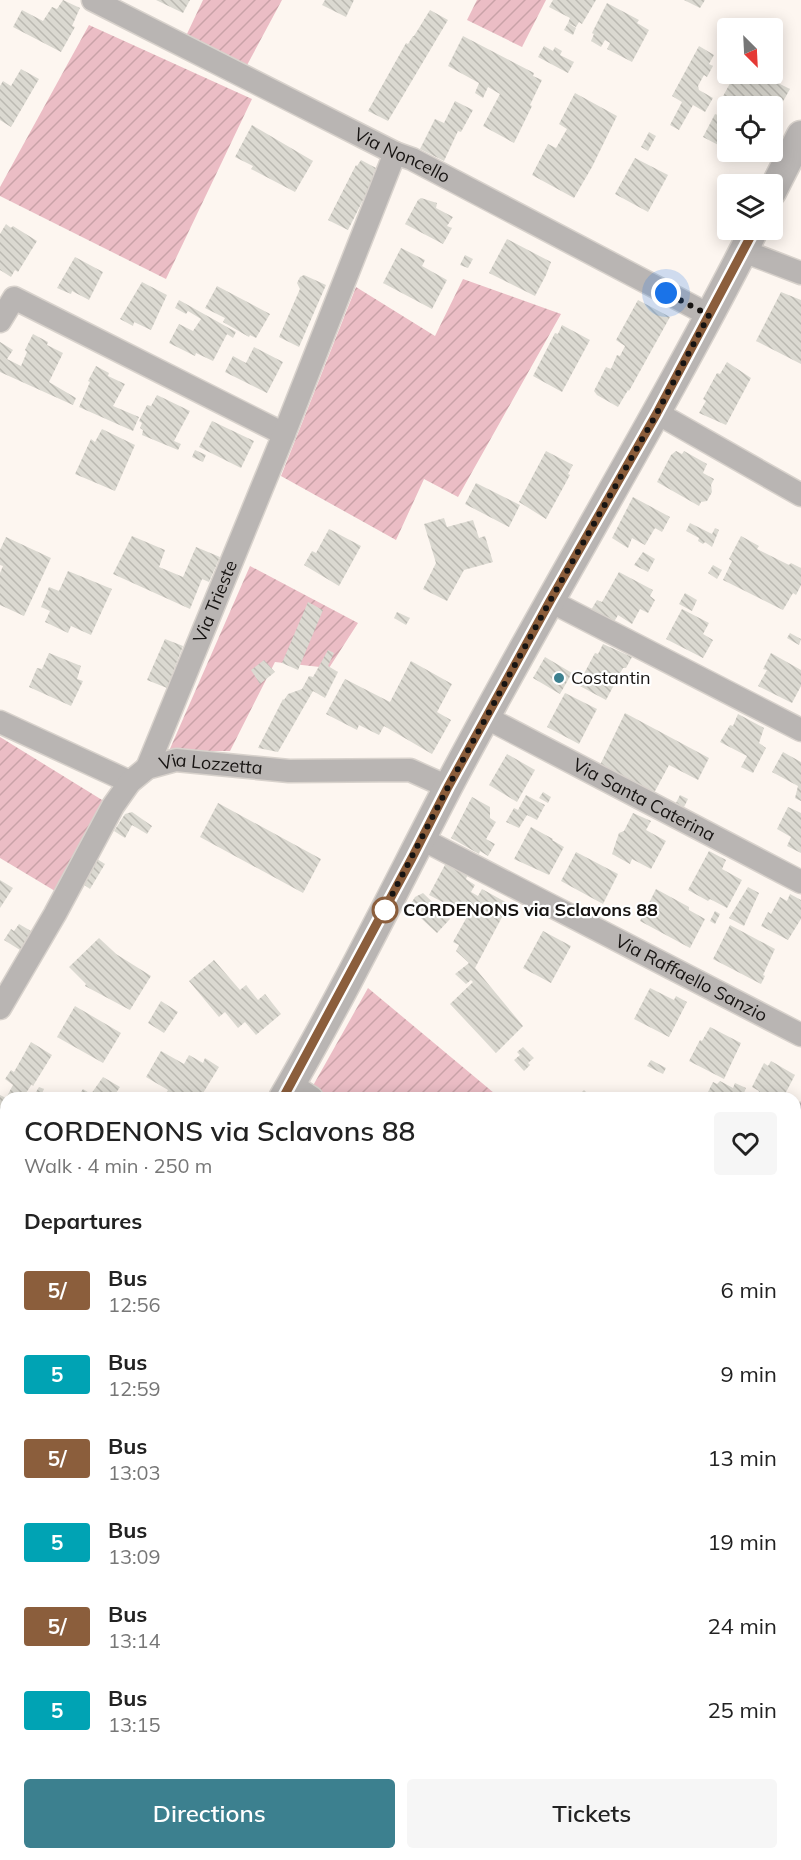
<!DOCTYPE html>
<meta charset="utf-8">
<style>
body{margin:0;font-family:Mulish,sans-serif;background:#f6f6f6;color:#222;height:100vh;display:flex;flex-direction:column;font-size:22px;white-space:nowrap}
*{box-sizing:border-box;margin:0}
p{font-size:20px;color:#767676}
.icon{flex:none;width:33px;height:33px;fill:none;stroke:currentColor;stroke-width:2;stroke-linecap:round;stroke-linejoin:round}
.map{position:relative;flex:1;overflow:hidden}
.details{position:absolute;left:0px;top:1092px;width:801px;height:768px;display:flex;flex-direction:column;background:#fff;border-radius:18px 18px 0 0;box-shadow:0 3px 15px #0003}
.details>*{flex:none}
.badge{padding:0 12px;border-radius:4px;font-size:21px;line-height:39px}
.needle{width:39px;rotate:156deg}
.fabs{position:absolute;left:717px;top:18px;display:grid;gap:12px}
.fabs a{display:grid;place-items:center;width:66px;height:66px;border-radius:6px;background:#fff;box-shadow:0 3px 15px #0003;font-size:30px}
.you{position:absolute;width:30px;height:30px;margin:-15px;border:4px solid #fff;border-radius:50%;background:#1a73e8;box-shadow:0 0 0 9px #1a73e833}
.map>.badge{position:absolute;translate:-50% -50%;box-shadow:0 0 0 3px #fff}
h2{padding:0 24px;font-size:22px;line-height:54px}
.round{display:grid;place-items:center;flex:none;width:63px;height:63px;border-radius:6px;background:#f6f6f6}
.summary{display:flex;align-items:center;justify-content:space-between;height:102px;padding:0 24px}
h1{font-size:28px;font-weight:600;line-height:45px}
.cta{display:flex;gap:12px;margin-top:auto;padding:12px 24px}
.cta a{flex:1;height:69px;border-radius:6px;background:#3c808f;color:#fff;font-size:24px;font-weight:600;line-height:69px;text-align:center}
.cta a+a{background:#f6f6f6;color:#222}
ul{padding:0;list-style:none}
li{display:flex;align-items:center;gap:18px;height:84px;padding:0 24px}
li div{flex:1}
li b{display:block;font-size:22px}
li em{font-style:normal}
li .badge{min-width:66px;font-weight:700;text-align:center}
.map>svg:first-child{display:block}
</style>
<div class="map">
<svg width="801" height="1860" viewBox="0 0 801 1860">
<defs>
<pattern id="garden-furrows" width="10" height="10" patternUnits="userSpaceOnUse" patternTransform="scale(1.5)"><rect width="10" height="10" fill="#ebbdc5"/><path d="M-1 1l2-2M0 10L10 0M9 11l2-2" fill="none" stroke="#c9a2a8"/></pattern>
<pattern id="building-back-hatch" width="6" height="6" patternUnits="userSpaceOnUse" patternTransform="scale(1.5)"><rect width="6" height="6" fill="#dbd9d1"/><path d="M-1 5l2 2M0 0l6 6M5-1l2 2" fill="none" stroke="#bbb9b2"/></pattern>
</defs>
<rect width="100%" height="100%" fill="#fdf6f0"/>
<g fill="url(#garden-furrows)">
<path d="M203 0H282L246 67 186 36Z"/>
<path d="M477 0H546L522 47 467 20Z"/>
<path d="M89 25 252 99 166 279 0 196V187Z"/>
<path d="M463 279 561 314 458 497 424 479 396 540 281 476 356 287 435 336Z"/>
<path d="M250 566 358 623 329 668 275 662 230 751H169Z"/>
<path d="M0 737 107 803 55 891 0 858Z"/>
<path d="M368 988 500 1098H318L310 1091Z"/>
</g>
<g fill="url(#building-back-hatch)">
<path d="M63 0 80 8 72 26 75 27 61 52 13 27 22 10 43 21 52 7 57 9Z"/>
<path d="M156 0H190L183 13Z"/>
<path d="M325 0H354L346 17 322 5Z"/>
<path d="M553 0H596L582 24 579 22 576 27 568 23 570 18 549 7Z"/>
<path d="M684 0H705L700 8Z"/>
<path d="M607 3 639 20 637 23 649 30 632 62 607 49 610 43 605 40 601 47 591 41 594 34 592 33Z"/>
<path d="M430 10 448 20 388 121 368 111 406 43 408 44 413 36H414Z"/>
<path d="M568 23 576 28 573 35 564 30Z"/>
<path d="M463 36 534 73 533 76 542 80 530 105 532 106 514 143 483 126 500 94 488 87 483 98 475 93 479 83 448 66Z"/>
<path d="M544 46 553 51 555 47 562 51 560 55 574 62 568 73 538 57Z"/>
<path d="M699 46 714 55 709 64 713 66 707 77 704 75 698 86 699 90 713 98 705 112 693 105 679 130 670 125 682 102 672 96Z"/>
<path d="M21 69 39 79 11 127 0 120V86L3 81 11 86Z"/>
<path d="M735 74H760L790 89 772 121V106H734L721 100Z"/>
<path d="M575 93 617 116 592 167 574 198 532 175 548 144 556 148 567 129 559 124Z"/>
<path d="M455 101 473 110 461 132 458 131 444 161 420 149 435 119 444 123Z"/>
<path d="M715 114 728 120V140L724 148 703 137Z"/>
<path d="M252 125 313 161 295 192 251 169 253 166 235 157Z"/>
<path d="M649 132 656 136 648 151 641 147Z"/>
<path d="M635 158 668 175 648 212 615 194Z"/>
<path d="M361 160 376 168 373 175 375 176 348 230 328 220 356 165 357 166Z"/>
<path d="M421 198 437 203 436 208 453 217 447 226 452 228 443 244 405 224 418 200Z"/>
<path d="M6 224 11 228 13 226 37 241 18 272 15 270 11 277 0 270V234Z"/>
<path d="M507 239 551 262 546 275 535 296 489 273Z"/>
<path d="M401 248 425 260 422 266 447 280 432 309 383 283Z"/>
<path d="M465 255 473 259 468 268 460 265Z"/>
<path d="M75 257 103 272 89 300 72 291 71 294 57 288Z"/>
<path d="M304 275 326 285 299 347 279 337 300 289 297 283 300 277Z"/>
<path d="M142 282 167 295 151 330 134 322 133 326 120 319Z"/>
<path d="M217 286 270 314 256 338 250 335 249 337 223 322 225 318 205 308Z"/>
<path d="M781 292 801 300V364L756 341Z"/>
<path d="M179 300 236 332 233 338 227 334 213 361 196 353 195 356 169 343 179 324 193 331 201 319 188 311 186 314 175 308Z"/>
<path d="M638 300 670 317 629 391 628 390 618 407 597 395 594 391 606 367 611 369 617 355 620 356 625 346 616 340Z"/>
<path d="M562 325 590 340 562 392 533 376 555 333 558 334Z"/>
<path d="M33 334 48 342 47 345 63 353 49 382 76 398 73 405 0 372V342L13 350 7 359 21 366 27 352 25 350Z"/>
<path d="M254 347 283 362 267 393 225 372 233 356 246 363Z"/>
<path d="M727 362 751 378 726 425 699 413 706 401 703 399 717 373 720 374Z"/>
<path d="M96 366 109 373 108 376 125 384 113 406 139 417 133 431 79 407 90 382 88 381Z"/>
<path d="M157 395 190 411 174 441 181 444 178 450 142 435 143 430 140 428 142 423 139 421 147 405 151 406Z"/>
<path d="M212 421 254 441 241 468 199 447Z"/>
<path d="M102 429 135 445 115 491 75 474 91 439 95 442Z"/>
<path d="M195 450 206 455 203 462 192 457Z"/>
<path d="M546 451 573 465 568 474 570 475 546 519 519 502Z"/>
<path d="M676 451 682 454 684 451 707 464 703 473 714 479 711 485 712 492 707 501 701 502 699 506 657 482 671 455Z"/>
<path d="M476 483 520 505 509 527 465 504Z"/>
<path d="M633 497 670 517 662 532 655 528 645 545 632 538 628 548 612 538Z"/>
<path d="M444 518 447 527 473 520 479 538 485 536 493 562 464 570 447 601 423 589 436 563 424 524Z"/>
<path d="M690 523 712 534 715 528 719 530 712 547 705 542 703 544 698 541 699 538 686 531Z"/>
<path d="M329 529 361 546 339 586 304 565 312 551 316 553Z"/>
<path d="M132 536 165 550 159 567 183 577 196 547 220 557 209 582 202 579 190 609 113 574Z"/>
<path d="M741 536 759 546 757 549 789 565 791 563 801 568V585L796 595 793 593 783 610 723 580 732 561 729 559Z"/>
<path d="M6 537 51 558 24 616 0 605V573L3 566 0 565V550Z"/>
<path d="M643 552 655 559 648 572 634 565Z"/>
<path d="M713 565 722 570 717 579 708 573Z"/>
<path d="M68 571 112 589 91 635 71 626 68 633 45 622 50 611 41 607 49 587 59 591Z"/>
<path d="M619 572 653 590 650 596 655 600 648 613 640 609 632 624 618 615 614 622 591 610 597 600 602 602Z"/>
<path d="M685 593 697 600 692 611 679 604Z"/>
<path d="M308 602 323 610 298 670 282 663Z"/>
<path d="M682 609 709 623 703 634 713 640 703 658 666 639Z"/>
<path d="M397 612 410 618 406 625 394 618Z"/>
<path d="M790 633 801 639 799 645 787 638Z"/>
<path d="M165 639 183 646 167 688 147 680Z"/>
<path d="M603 644 632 657 626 668H623L606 700 578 685 595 653 598 654Z"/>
<path d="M328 650 334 653 328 666 338 672 325 698 313 691 278 752 258 748 283 699 284 700 288 694 302 689 309 676 313 677Z"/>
<path d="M49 653 81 666 77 679 83 681 71 706 29 687 37 668 42 669Z"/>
<path d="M771 653 801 670V686L792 703 758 686 767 670 763 669Z"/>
<path d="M545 657 572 673 560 694 533 678Z"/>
<path d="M264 660 275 672 260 684 251 670Z"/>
<path d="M411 661 452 684 437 712 451 720 432 754 384 726 379 735 359 725 357 730 326 714 345 679 390 702Z"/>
<path d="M565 693 597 709 579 744 547 727Z"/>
<path d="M625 713 709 758 698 780 669 765 654 793 600 765Z"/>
<path d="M738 714 764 728 759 743 766 748 753 773 741 767 747 756 720 742 730 725 733 726Z"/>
<path d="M783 752 801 762V801L795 798 798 786 772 772Z"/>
<path d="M507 754 535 770 517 802 489 785Z"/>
<path d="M543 792 551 797 548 803 539 798Z"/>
<path d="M526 795 545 805 537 820 527 815 519 828 506 822 514 808 518 810Z"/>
<path d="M680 795 688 799 684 807 676 803Z"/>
<path d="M472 797 490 807V818L496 822 486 839 495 844 488 856 480 851 479 854 451 838Z"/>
<path d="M218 803 321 859 303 893 200 837Z"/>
<path d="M788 807 801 813V853L787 846 791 837 777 829Z"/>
<path d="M132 812 152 826 147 834 132 825 125 838 114 831 125 814Z"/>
<path d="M633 813 651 821 646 830 666 841 651 869 632 859 630 864 612 854 619 833 624 831Z"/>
<path d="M531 827 553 839 552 840 564 847 549 875 514 859Z"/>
<path d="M709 851 726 860 722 869 742 880 727 908 710 899 708 901 688 890Z"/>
<path d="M576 852 618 874 603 904 561 881Z"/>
<path d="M97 859 105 864 90 889 83 884Z"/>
<path d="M447 861 468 874 466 879 475 885 471 892 478 896 482 889 509 904 475 968 523 1026 496 1053 450 1004 473 982 471 980 466 984 455 974 469 963 456 951 459 945 453 942 468 915 429 895Z"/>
<path d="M0 880 13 888 0 908Z"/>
<path d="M748 887 759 893 744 926 729 918Z"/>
<path d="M656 889 689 907V910L705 919 690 948 640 921Z"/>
<path d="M423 893 450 919 437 933 409 907 415 897Z"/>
<path d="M790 894 801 900V919L788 940 761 926 768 912 771 914 780 897 787 901Z"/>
<path d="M715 911 720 914 715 924 710 921Z"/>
<path d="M19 924 31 931 20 950 4 940 11 929 14 931Z"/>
<path d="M730 925 775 949 763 975 765 976 761 984 713 959Z"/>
<path d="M543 931 571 946 551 983 523 968Z"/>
<path d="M99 938 116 954 151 976 130 1010 85 986 86 984 69 967Z"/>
<path d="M214 960 240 990 246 985 258 1000 265 994 281 1014 256 1035 245 1022 238 1028 225 1012 219 1017 189 981Z"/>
<path d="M650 988 674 1000 676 996 687 1002 669 1037 634 1019Z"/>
<path d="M161 1001 178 1012 164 1033 148 1023Z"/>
<path d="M75 1006 121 1033 103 1063 57 1037Z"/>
<path d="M710 1027 741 1043 724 1079 689 1061 700 1040 702 1041Z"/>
<path d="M31 1042 52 1055 33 1086 32 1084 26 1093 33 1097 39 1087 44 1089 40 1098H6V1240L0 1237V1095L6 1098 13 1085 5 1079 11 1070 14 1072Z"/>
<path d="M523 1047 534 1058 528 1063 530 1065 524 1071 514 1060 520 1055 517 1052Z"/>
<path d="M161 1051 184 1064 189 1055 203 1063 205 1058 219 1067 200 1098 188 1093 185 1098H170L165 1095 168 1090 146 1077Z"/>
<path d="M651 1060 666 1068 663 1074 647 1066Z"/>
<path d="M771 1061 795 1075 783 1098H760L757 1097 759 1091 752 1087 764 1063 768 1066Z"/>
<path d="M103 1077 120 1087 114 1096 118 1098H77L83 1089 91 1094Z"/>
<path d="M720 1081 733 1088 735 1083 746 1088 742 1098 706 1096 713 1082 717 1084Z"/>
<path d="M584 1090 592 1098H576Z"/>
<path d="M801 1185V1223L795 1220V1197Z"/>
<path d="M0 1295 6 1298V1312L0 1322Z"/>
<path d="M795 1309 801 1314V1344L795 1339Z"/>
<path d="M3 1393 6 1395V1413L0 1409V1399Z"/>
<path d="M795 1407 801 1412V1440L795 1447Z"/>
<path d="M6 1453V1475L0 1472V1464Z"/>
<path d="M0 1478 6 1481 0 1491Z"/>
<path d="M0 1509 6 1512V1565L0 1576Z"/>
<path d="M798 1517 801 1519V1587L795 1582V1521Z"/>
<path d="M795 1659 801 1664V1682L795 1677Z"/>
<path d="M795 1704 801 1709V1747L795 1743Z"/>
<path d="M801 1813V1860H780L783 1854H795V1826Z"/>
<path d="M112 1854H184L181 1860H109Z"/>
<path d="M202 1854H222L236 1860H199Z"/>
<path d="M285 1854H348V1855L323 1859 298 1858Z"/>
<path d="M554 1854H575L572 1860H556L552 1858Z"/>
<path d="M618 1854H640L636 1860H629Z"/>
<path d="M675 1854H691L697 1857 695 1860H673Z"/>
</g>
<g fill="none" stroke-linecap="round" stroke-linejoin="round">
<defs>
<g id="minor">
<path id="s1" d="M93 0 395 153 412 159 709 315"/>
<path d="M743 251 801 273"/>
<path d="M0 321 14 298 284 434"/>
<path d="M657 413 801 495"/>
<path d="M550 601 801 730"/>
<path id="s2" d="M487 718 801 882"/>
<path d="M0 722 130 782"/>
<path id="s3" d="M147 768 284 434 395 153"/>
<path id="s4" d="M422 839 801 1035"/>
<path id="s5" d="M0 1008 55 914 113 806 130 782 147 768 176 760 289 771 410 770 448 787"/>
<path d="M291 1084 312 1098"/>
<path d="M795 1126 801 1114"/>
<path d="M795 1486 801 1478"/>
<path d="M0 1734 6 1739"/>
<path d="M795 1781 801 1784"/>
<path d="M247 1854 264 1860"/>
<path d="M375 1860 386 1854"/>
<path d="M723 1860 726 1854"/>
</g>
<g id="tertiary">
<path d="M772 192 801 135"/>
<path d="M283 1098C342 997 394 891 448 787 547 599 658 419 754 230"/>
<path d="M0 1633 6 1622"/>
<path d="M0 1692 3 1701 0 1717"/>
</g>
</defs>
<use href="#minor" stroke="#d8d2cc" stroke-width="25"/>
<use href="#tertiary" stroke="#d8d2cc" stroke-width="31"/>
<use href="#minor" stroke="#b9b5b3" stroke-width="22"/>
<use href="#tertiary" stroke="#b9b5b3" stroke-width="28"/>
</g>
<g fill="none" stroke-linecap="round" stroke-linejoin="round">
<defs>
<path id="line" d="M283 1098 412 858 448 787 550 601 657 413 754 230"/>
</defs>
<use href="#line" stroke="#fff" stroke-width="14"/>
<use href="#line" stroke="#8b5e3c" stroke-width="9"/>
<path stroke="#171412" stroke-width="6" stroke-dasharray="0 10.8" d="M385 910 381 916 448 787 550 601 657 413 709 315 666 293"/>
</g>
<circle fill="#3c808f" stroke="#fff" stroke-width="2" cx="559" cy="678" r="6"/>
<circle fill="#fff" stroke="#8b5e3c" stroke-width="3" cx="385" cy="910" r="12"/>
<g text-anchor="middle" stroke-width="4.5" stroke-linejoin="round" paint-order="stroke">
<g font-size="18" fill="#171412" stroke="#fff">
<text dy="6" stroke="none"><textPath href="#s1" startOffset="346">Via Noncello</textPath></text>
<text dy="6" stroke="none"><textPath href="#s3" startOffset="180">Via Trieste</textPath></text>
<text dy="6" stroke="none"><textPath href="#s5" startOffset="348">Via Lozzetta</textPath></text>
<text dy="6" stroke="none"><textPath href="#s2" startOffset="177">Via Santa Caterina</textPath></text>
<text dy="6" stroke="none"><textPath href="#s4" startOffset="303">Via Raffaello Sanzio</textPath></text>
</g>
<g font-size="18" fill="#171412" stroke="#fff" text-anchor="start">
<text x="571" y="684">Costantin</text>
</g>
<g font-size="18" font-weight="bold" fill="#171412" stroke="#fff" text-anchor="start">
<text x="403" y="916">CORDENONS via Sclavons 88</text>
</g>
</g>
</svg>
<div class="fabs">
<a><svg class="needle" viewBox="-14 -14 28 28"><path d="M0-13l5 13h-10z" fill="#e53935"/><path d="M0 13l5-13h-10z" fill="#767676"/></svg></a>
<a><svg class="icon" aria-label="locate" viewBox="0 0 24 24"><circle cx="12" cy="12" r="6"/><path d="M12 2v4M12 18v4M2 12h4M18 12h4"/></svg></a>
<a><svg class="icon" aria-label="layers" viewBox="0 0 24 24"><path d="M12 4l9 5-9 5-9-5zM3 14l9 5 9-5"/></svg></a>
</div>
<div class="you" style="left:666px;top:293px"></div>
<section class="details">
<div class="summary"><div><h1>CORDENONS via Sclavons 88</h1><p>Walk · 4 min · 250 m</p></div><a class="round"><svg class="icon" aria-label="heart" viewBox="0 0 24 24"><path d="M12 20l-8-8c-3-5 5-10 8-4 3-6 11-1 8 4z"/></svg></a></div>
<h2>Departures</h2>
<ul>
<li><span class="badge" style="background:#8b5e3c;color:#fff">5/</span><div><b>Bus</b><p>12:56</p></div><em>6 min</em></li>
<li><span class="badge" style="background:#00a3b4;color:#fff">5</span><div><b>Bus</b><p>12:59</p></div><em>9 min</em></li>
<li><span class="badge" style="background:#8b5e3c;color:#fff">5/</span><div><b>Bus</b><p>13:03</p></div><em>13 min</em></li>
<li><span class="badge" style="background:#00a3b4;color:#fff">5</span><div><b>Bus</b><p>13:09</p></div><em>19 min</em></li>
<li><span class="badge" style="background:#8b5e3c;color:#fff">5/</span><div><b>Bus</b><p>13:14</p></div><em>24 min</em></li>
<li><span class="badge" style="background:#00a3b4;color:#fff">5</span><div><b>Bus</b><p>13:15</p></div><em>25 min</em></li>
</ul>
<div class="cta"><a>Directions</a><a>Tickets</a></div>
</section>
</div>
